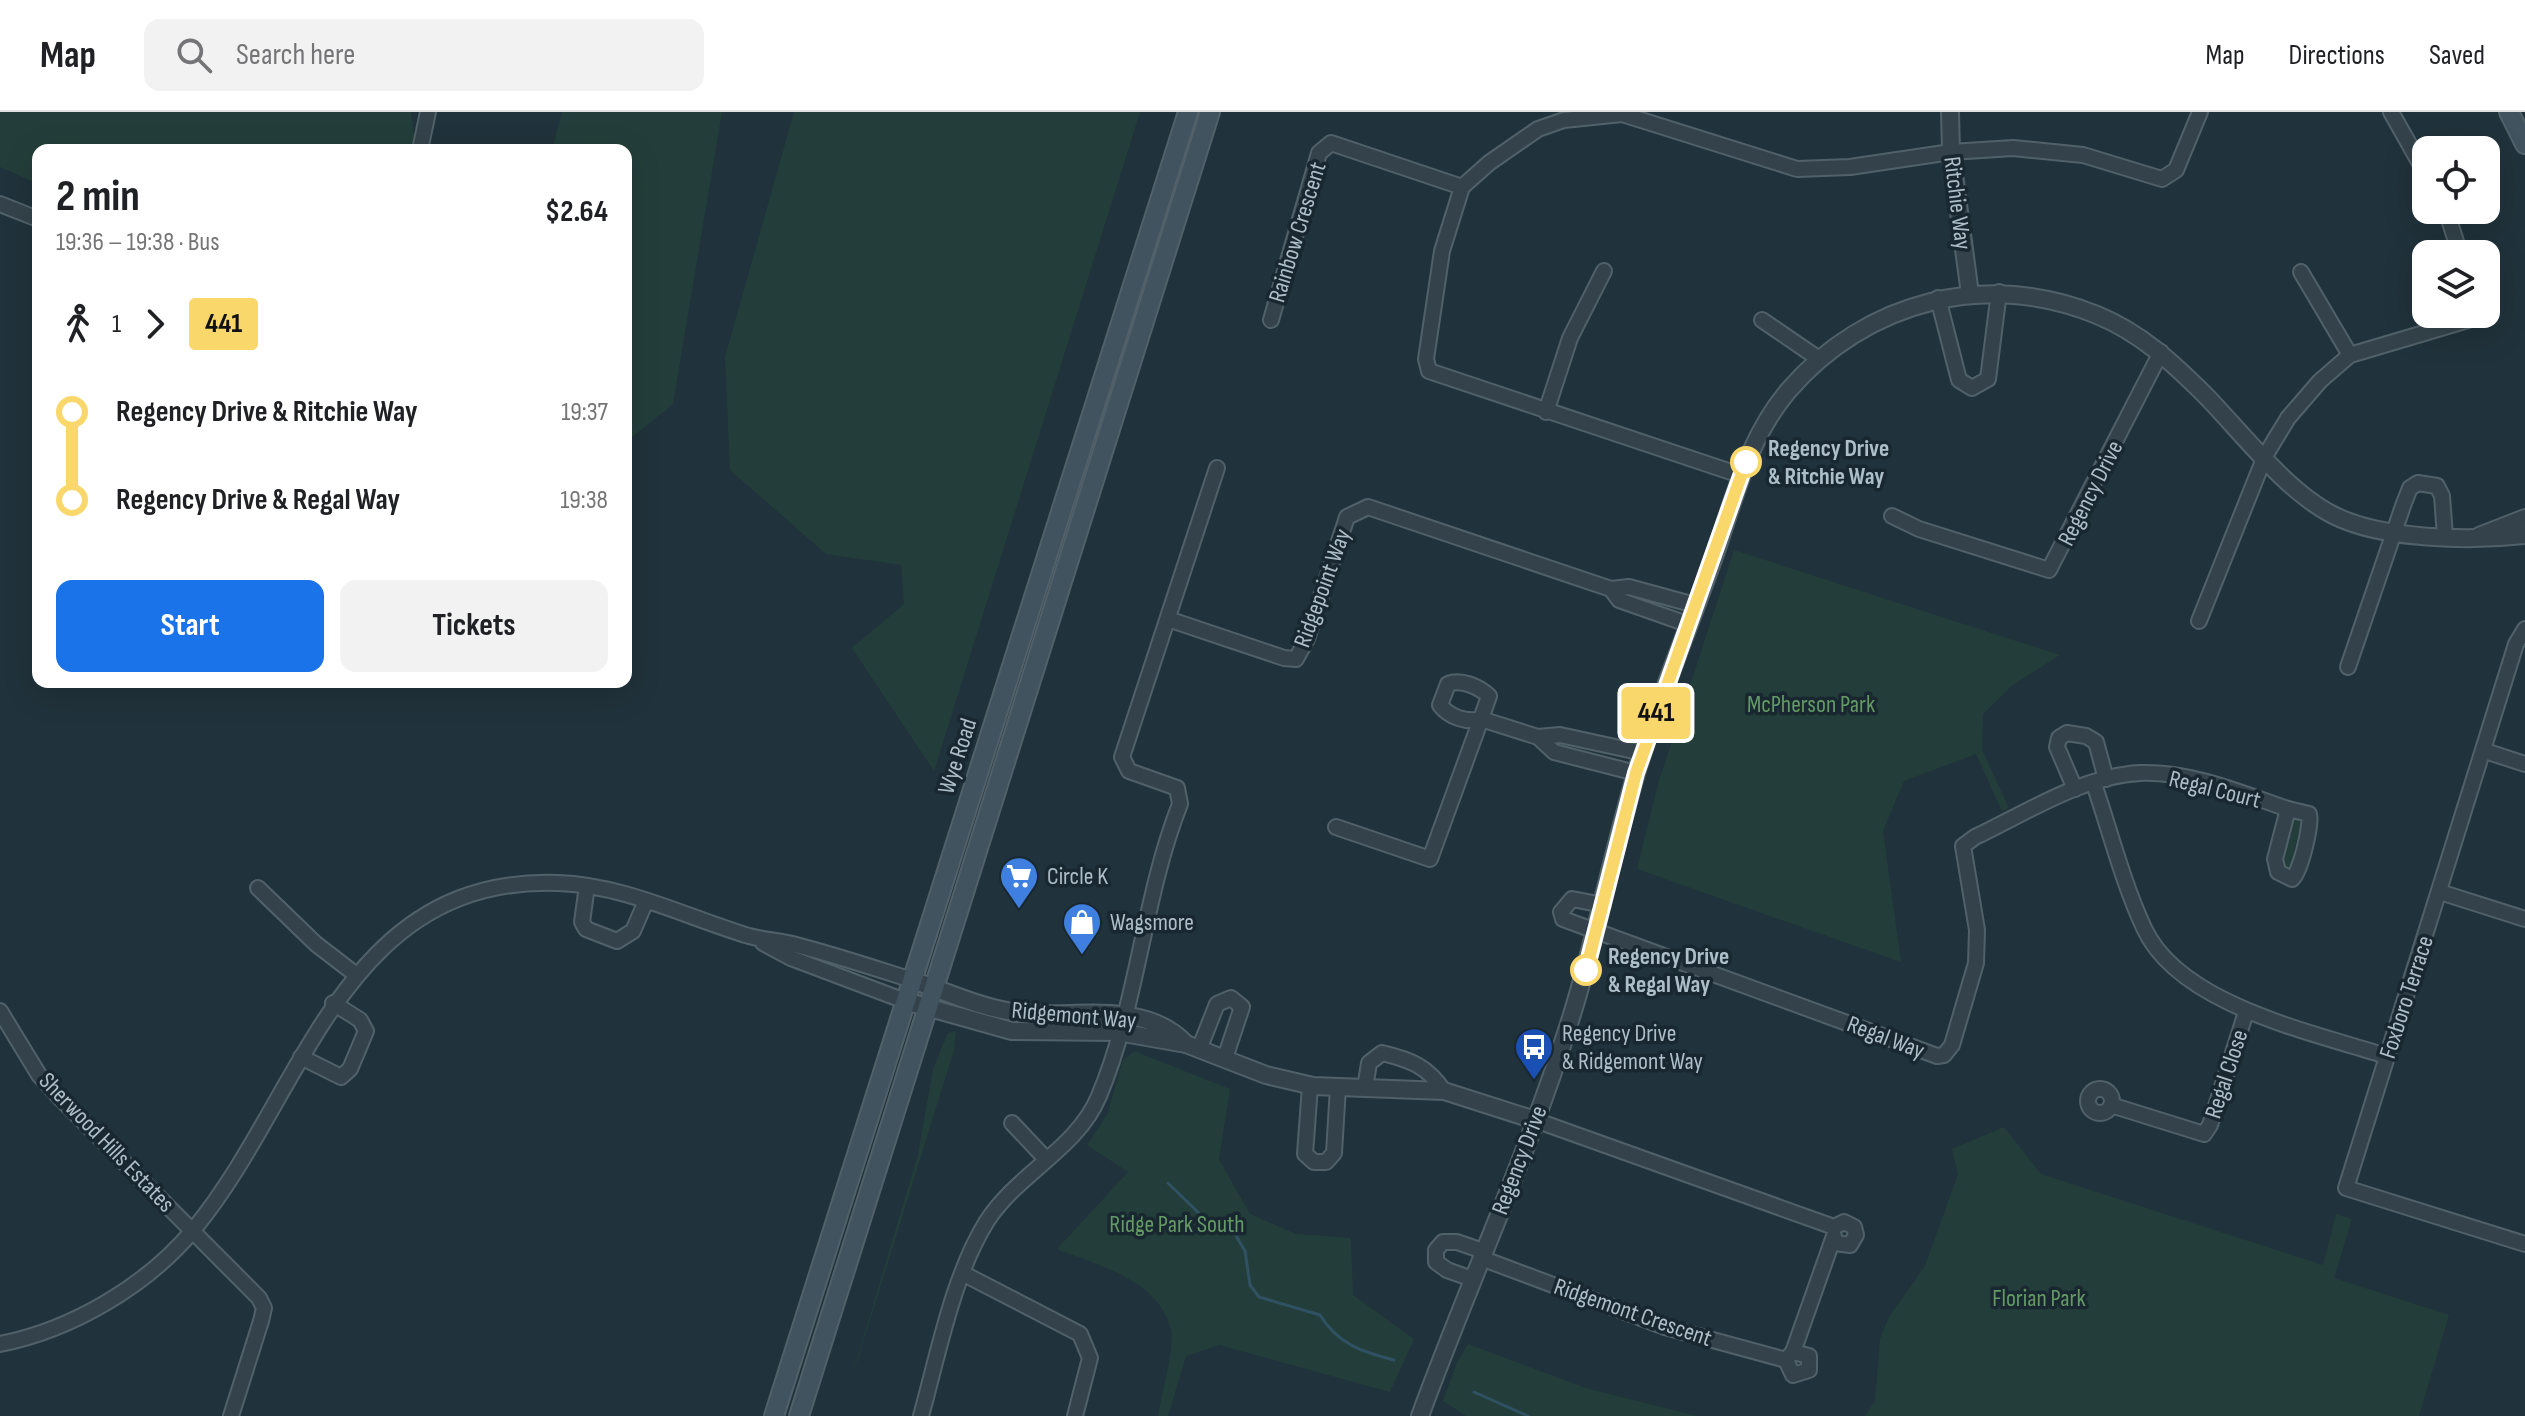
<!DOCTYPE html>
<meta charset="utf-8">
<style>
body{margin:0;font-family:"Sofia Sans Condensed",sans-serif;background:#f2f2f2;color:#202124;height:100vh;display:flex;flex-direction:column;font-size:30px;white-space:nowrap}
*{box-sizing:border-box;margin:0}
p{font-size:26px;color:#757577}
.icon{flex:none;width:44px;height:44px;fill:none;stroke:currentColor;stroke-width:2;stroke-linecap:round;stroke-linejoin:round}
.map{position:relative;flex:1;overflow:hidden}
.details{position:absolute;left:32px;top:32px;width:600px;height:544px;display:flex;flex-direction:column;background:#fff;border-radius:16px;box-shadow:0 8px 32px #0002}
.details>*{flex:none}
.badge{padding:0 16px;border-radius:6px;font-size:28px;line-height:52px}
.tools{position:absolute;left:2412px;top:24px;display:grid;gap:16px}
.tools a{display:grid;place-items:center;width:88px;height:88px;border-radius:16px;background:#fff;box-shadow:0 8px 32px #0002;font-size:40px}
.map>.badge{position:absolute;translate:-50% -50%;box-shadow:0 0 0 4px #fff}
.legs{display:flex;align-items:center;gap:12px;height:88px;padding:0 24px;font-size:26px}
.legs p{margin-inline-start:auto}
.summary{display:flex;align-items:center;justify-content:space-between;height:136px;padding:0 24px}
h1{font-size:44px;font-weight:700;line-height:60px}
.button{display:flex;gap:16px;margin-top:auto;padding:16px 24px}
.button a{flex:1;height:92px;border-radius:16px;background:#1a73e8;color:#fff;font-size:32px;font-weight:700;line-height:92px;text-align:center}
.button a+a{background:#f2f2f2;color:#202124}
ul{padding:0 24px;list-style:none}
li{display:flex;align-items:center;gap:28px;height:88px;font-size:30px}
li i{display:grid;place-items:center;width:12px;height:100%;margin:0 10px;background:currentColor}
li i::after{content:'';width:20px;height:20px;margin:-10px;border:6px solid;border-radius:50%;background:#fff}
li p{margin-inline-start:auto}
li:first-child i{background:linear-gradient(#0000 50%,currentColor 0)}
li:last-child i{background:linear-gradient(currentColor 50%,#0000 0)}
header{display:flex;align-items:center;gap:48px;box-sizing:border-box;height:112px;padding:0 40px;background:#fff;border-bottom:2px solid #e0e0e0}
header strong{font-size:38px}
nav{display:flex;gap:44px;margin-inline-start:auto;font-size:28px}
.search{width:560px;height:72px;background:#f2f2f2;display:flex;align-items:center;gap:20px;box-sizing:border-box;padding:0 28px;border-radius:16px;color:#757577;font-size:30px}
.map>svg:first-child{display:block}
</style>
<header>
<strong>Map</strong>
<div class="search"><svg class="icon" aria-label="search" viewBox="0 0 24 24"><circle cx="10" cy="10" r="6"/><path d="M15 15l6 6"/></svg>Search here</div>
<nav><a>Map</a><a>Directions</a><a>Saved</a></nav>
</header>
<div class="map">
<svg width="2525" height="1304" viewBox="0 0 2525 1304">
<rect width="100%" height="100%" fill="#20323b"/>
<g fill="#233e3a">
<path d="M0 0H411L414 27 408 38H38V72L0 55Z"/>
<path d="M562 0H722L673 292 631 326 626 327V38H552Z"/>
<path d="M794 0H1140L934 659 852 536 904 492 901 453 826 442 730 358 725 245Z"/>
<path d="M1734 438 2060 543 2014 572 1983 602 1982 638 2009 696 2002 699 1976 642 1904 669 1883 719 1901 850 1637 757 1658 672Z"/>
<path d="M2298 707 2301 713 2294 738 2295 755 2284 758 2280 745 2292 709Z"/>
<path d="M956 919 954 938 840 1304 918 1043 933 957 948 921Z"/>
<path d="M1134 939 1230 977 1219 1047 1250 1102 1296 1122 1351 1126 1353 1183 1414 1227 1390 1280 1219 1233 1186 1244 1168 1304H1158C1161 1284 1175 1235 1171 1217 1158 1167 1099 1154 1057 1137L1128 1060 1087 1033 1107 1003 1123 948Z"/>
<path d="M2004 1015 2041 1062 2323 1153 2336 1102 2352 1107 2334 1166 2449 1203 2419 1304H1865L1875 1289 1880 1227 1889 1205 1925 1154 1958 1062 1952 1037Z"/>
<path d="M1468 1232 1586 1276 1697 1304H1466L1443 1289 1457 1250Z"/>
</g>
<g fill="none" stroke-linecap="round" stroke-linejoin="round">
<g stroke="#305162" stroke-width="3">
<path d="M1168 1071 1206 1108 1235 1122 1245 1139 1250 1173 1259 1185 1320 1203C1338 1232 1362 1240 1394 1248"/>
<path d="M1474 1280 1528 1304"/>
</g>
<defs>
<g id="minor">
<path d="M2391 0 2426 62"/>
<path d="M420 38 428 0"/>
<path d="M0 92 38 107"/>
<path d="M2446 98 2460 142"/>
<path d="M2301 160 2350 243"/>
<path d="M1938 186 1959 268 1972 276 1988 267 1999 180"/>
<path d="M1271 208 1319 41 1331 31 1462 75"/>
<path d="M1762 208 1819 247"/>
<path d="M1546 300 1570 226 1604 159"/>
<path d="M1740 363 1429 259 1426 247 1442 139 1462 75 1489 51 1538 17 1564 8 1622 2 1797 57 1850 55 1951 40 2013 36 2083 43 2162 67 2176 58 2200 0"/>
<path d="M1892 404 1919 417 2049 458 2161 240"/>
<path d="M1611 477 1619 488 1687 512"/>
<path d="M1168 507 1284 546 1296 547 1307 527 1347 405 1368 395 1611 477 1629 475 1695 493"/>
<path d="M2199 509 2265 344 2288 306 2320 269 2350 243 2468 208 2469 202"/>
<path d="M2525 517 2516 532 2346 1076 2525 1132"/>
<path d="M2348 555 2404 391 2410 376 2418 371 2437 374 2442 384 2445 424"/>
<path d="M1538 625 1560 623 1643 641"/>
<path d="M2485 639 2525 652"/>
<path d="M2094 672C2110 719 2123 771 2144 816 2179 893 2312 920 2386 944"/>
<path d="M2075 677 2057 635 2059 626 2067 621 2086 624 2096 630 2106 667"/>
<path d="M2288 697 2309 702C2312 712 2300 762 2292 767L2278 760 2275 747Z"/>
<path d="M1336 715 1430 747 1481 607 1489 584C1478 574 1461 567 1448 572L1440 593C1449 605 1467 611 1481 607L1538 625 1554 640 1636 661"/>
<path d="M587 774 582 810 586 817 617 829 633 819 646 789"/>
<path d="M258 776 316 832 355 862"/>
<path d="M2440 780 2525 807"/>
<path d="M1603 793 1572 787 1561 800 1563 807 1937 944 1944 943 1952 933 1976 851 1977 818 1963 734 1975 725C2026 701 2082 664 2140 661 2190 659 2241 681 2288 697"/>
<path d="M763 831 791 846 905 889"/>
<path d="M0 899 39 963 59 985 259 1186 264 1196 261 1209 231 1304"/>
<path d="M1200 935 1217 892 1231 886 1242 895 1225 946"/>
<path d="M301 945 341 965 350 957 366 919 360 908 333 891"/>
<path d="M1310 974 1305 1042 1314 1050H1326L1334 1041 1338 975"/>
<path d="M1365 976 1369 951 1382 941C1411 948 1427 954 1444 979"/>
<circle cx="2100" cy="989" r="12"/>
<path d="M2111 993 2204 1022 2210 1013 2246 900"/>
<path d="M1535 1008 1834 1115 1844 1110 1854 1115 1856 1123 1850 1133 1835 1131"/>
<path d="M1012 1011 1045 1046"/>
<path d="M1481 1146 1665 1215 1786 1248"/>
<path d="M964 1162 1080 1222 1090 1246 1075 1304"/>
<path d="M1472 1167 1447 1158 1436 1150V1138L1443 1130H1457L1483 1139"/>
<path d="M0 1232C72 1218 148 1173 194 1117 304 984 342 763 558 771 624 773 686 805 749 824 764 828 781 829 796 833 835 843 874 856 912 868"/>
<path d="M1786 1248 1793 1240 1834 1124"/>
<path d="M1786 1248 1793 1263 1809 1258V1244L1793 1240"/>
<path d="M921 1304C938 1243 953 1163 987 1109 1018 1061 1077 1037 1099 984 1138 891 1143 786 1180 692L1177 676 1129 659 1122 645 1217 356"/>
</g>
<g id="tertiary">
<path d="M1950 0 1951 40 1970 182"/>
<path d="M2479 424 2525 406"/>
<path d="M912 868C945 879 979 895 1013 900 1069 909 1142 885 1186 932"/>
<path d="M905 889 1012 919 1118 920 1186 932 1266 963 1313 974 1444 979 1535 1008"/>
<path d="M1420 1304C1468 1173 1527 1045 1569 912 1596 828 1612 742 1637 658 1658 589 1686 523 1710 456 1733 394 1745 330 1788 279 1866 188 1988 158 2097 203 2141 221 2173 251 2206 284 2243 322 2286 379 2333 403 2382 428 2471 429 2525 423"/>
</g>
<g id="secondary">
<path d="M2509 0 2525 32"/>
<path d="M774 1304 1188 0"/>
<path d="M799 1304 1210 0"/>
</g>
</defs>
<use href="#minor" stroke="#516169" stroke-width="18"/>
<use href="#tertiary" stroke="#516169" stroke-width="20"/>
<use href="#secondary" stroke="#516169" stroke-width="22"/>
<use href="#minor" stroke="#34434b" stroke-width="14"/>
<use href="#tertiary" stroke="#34434b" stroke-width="16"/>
<use href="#secondary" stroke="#41535f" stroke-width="18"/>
</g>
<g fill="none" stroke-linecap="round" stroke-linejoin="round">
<defs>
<path id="line-1" d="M1586 858 1636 661 1746 350"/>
</defs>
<use href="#line-1" stroke="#fff" stroke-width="18"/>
<use href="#line-1" stroke="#f9d76a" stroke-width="12"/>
</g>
<defs>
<symbol id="supermarket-pin" viewBox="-11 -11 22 30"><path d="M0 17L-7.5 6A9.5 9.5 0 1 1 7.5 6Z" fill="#3f7fe0" stroke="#192830"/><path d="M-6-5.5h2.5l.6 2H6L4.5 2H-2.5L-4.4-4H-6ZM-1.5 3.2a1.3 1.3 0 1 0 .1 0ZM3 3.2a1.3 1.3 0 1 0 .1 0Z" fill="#fff"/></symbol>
<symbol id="shop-pin" viewBox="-11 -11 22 30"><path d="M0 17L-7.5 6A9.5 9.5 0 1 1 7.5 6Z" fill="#3f7fe0" stroke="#192830"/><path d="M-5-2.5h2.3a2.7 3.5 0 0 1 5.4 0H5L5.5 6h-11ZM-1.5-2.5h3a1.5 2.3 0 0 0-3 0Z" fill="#fff"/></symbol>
<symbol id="bus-pin" viewBox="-11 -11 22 30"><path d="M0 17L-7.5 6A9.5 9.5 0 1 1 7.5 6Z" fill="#1a4fb4" stroke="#192830"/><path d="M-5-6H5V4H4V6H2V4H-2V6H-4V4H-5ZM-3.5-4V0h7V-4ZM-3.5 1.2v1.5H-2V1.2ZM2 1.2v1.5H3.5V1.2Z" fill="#fff"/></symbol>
</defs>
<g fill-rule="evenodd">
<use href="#supermarket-pin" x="997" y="742" width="44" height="60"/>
<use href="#shop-pin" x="1060" y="788" width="44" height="60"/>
<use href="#bus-pin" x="1512" y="913" width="44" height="60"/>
</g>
<g fill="#fff" stroke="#f9d76a" stroke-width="4">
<circle cx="1746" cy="350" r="14"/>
<circle cx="1586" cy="858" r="14"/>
</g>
<g text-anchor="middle" stroke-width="7" stroke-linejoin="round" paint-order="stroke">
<g font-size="24" fill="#aebec8" stroke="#192830">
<text transform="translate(1958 91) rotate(83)" y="8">Ritchie Way</text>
<text transform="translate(1297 120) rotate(-73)" y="8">Rainbow Crescent</text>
<text transform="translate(2090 381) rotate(-63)" y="8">Regency Drive</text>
<text transform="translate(1322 476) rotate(-70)" y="8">Ridgepoint Way</text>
<text transform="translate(957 644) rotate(-72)" y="8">Wye Road</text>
<text transform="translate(2215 677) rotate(14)" y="8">Regal Court</text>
<text transform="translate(2406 885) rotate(-72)" y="8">Foxboro Terrace</text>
<text transform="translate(1074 903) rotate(5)" y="8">Ridgemont Way</text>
<text transform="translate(1886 925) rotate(21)" y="8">Regal Way</text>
<text transform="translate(2226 962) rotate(-72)" y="8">Regal Close</text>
<text transform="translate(107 1030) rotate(46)" y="8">Sherwood Hills Estates</text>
<text transform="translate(1519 1048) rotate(-69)" y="8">Regency Drive</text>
<text transform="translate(1633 1200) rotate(19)" y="8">Ridgemont Crescent</text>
</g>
<g font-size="24" font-weight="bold" fill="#aebec8" stroke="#192830" text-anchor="start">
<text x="1768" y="344">Regency Drive<tspan x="1768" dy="28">&amp; Ritchie Way</tspan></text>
<text x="1608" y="852">Regency Drive<tspan x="1608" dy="28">&amp; Regal Way</tspan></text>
</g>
<g font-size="24" fill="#649a64" stroke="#192830">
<text x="1811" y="600">McPherson Park</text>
<text x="1177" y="1120">Ridge Park South</text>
<text x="2039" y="1194">Florian Park</text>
</g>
<g font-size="24" fill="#aebec8" stroke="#192830" text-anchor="start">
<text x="1047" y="772">Circle K</text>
<text x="1110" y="818">Wagsmore</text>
<text x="1562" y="929">Regency Drive<tspan x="1562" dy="28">&amp; Ridgemont Way</tspan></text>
</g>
</g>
</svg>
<div class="tools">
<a><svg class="icon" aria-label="locate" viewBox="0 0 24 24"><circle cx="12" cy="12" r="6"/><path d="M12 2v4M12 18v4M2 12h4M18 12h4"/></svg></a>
<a><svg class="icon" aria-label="layers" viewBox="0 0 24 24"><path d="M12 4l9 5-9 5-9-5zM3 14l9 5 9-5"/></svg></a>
</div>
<b class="badge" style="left:1656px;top:601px;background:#f9d76a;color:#111">441</b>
<section class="details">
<div class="summary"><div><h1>2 min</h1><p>19:36 – 19:38 · Bus</p></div><b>$2.64</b></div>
<div class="legs"><svg class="icon" aria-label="walk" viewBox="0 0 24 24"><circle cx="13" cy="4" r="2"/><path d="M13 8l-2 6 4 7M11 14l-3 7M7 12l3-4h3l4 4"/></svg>1<svg class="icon" aria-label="forward" viewBox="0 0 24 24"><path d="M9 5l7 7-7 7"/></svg><b class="badge" style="background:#f9d76a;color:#111">441</b></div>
<ul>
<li><i style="color:#f9d76a"></i><b>Regency Drive &amp; Ritchie Way</b><p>19:37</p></li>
<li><i style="color:#f9d76a"></i><b>Regency Drive &amp; Regal Way</b><p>19:38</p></li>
</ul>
<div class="button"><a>Start</a><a>Tickets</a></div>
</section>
</div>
